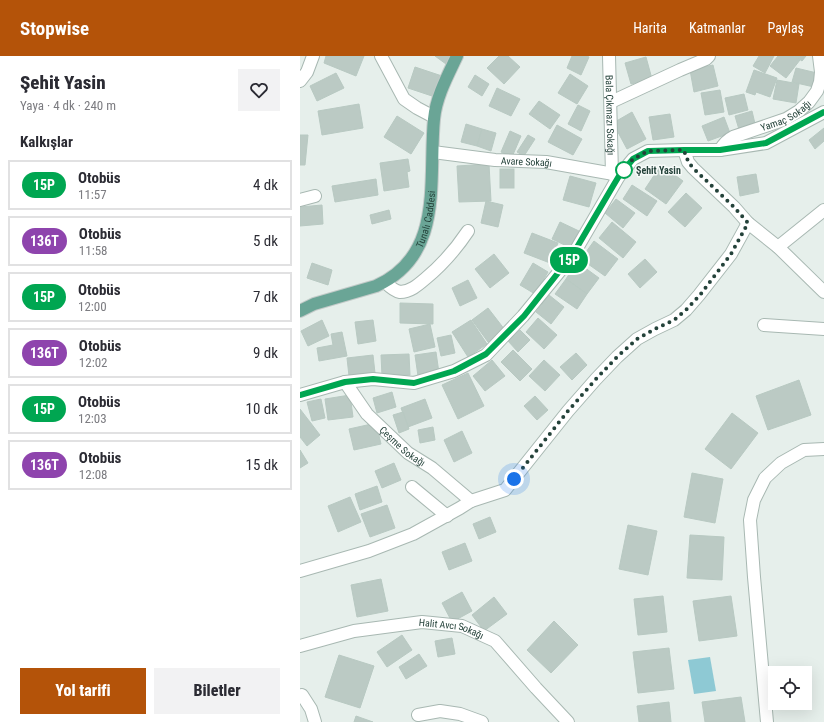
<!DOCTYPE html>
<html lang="tr">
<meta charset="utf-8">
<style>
body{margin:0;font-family:"Roboto Condensed",sans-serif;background:#f2f2f3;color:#2b2b33;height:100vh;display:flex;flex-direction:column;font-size:15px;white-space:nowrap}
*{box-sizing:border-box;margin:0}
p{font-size:13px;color:#7c7c81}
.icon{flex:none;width:22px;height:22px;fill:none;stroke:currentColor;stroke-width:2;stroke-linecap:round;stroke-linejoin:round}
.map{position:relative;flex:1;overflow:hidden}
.panel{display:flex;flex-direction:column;background:#fff;width:300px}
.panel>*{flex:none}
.badge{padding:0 8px;border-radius:13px;font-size:14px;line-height:26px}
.buttons{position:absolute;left:468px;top:610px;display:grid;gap:8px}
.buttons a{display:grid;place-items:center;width:44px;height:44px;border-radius:0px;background:#fff;box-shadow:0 4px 16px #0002;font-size:20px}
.you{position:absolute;width:20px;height:20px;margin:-10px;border:3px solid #fff;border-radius:50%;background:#1a73e8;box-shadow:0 0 0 6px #1a73e833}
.map>.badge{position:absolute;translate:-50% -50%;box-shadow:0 0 0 2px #fff}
h2{padding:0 20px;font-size:15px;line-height:36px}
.round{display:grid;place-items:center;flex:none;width:42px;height:42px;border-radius:0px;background:#f2f2f3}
.headline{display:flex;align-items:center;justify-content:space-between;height:68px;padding:0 20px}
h1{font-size:19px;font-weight:800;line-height:30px}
.primary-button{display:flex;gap:8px;margin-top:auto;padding:8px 20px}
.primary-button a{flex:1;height:46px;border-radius:0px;background:#b45309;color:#fff;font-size:16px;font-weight:800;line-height:46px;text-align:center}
.primary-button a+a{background:#f2f2f3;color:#2b2b33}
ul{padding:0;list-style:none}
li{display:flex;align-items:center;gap:12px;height:50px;margin:0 8px 6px;padding:0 12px;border:2px solid #e1e1e2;border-radius:0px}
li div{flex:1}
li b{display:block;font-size:15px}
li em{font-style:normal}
li .badge{min-width:44px;font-weight:700;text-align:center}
header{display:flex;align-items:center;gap:24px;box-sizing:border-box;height:56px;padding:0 20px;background:#b45309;color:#fff}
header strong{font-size:19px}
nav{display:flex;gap:22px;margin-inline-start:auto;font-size:14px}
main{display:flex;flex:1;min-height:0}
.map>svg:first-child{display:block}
</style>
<header>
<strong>Stopwise</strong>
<nav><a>Harita</a><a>Katmanlar</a><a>Paylaş</a></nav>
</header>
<main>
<section class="panel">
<div class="headline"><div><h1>Şehit Yasin</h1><p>Yaya · 4 dk · 240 m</p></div><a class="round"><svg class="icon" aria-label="heart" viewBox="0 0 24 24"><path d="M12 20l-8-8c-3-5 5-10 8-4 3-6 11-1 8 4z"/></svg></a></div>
<h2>Kalkışlar</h2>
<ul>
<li><span class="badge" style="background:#00a651;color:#fff">15P</span><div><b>Otobüs</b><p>11:57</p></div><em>4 dk</em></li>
<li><span class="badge" style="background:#8e44ad;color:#fff">136T</span><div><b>Otobüs</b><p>11:58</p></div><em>5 dk</em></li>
<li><span class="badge" style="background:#00a651;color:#fff">15P</span><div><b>Otobüs</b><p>12:00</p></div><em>7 dk</em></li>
<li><span class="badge" style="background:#8e44ad;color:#fff">136T</span><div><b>Otobüs</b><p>12:02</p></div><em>9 dk</em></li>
<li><span class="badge" style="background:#00a651;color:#fff">15P</span><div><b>Otobüs</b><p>12:03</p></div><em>10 dk</em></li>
<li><span class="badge" style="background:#8e44ad;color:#fff">136T</span><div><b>Otobüs</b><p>12:08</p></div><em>15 dk</em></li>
</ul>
<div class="primary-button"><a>Yol tarifi</a><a>Biletler</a></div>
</section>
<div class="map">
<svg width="524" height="666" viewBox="0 0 524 666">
<rect width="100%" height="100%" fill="#e6efeb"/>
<path fill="#8ec9d4" d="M410 601 416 635 394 638 388 604Z"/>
<g fill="#bbcac4" stroke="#b8c9c2">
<path d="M26 0H64L56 20 24 7Z"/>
<path d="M135 0H151L146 8Z"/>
<path d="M199 0H208L220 11 204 28 187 12Z"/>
<path d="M272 0H287L289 1 281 19 267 12Z"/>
<path d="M459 0H474L465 17 453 10Z"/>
<path d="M478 0H494L500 4 486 22 470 10Z"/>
<path d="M495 0H506L502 5Z"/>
<path d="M346 1 352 23 331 28 325 7Z"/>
<path d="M413 9 418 30 394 36 390 14Z"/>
<path d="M115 11 142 20 135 41 108 32Z"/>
<path d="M496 12 517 17 514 31 492 26Z"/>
<path d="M454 14 477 22 470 41 456 36 455 39 446 36Z"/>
<path d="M36 17 44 32 17 45 10 30Z"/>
<path d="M270 18 288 30 277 48 258 37Z"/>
<path d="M175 19 189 28 182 40 168 31Z"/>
<path d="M477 24 499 28 496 47 473 43Z"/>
<path d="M197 32 220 43 211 60 189 50Z"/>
<path d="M420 34 424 56 405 59 401 37Z"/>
<path d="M444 38 448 54 429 59 425 42Z"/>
<path d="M239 45 260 59 250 73 229 58Z"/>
<path d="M59 48 63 72 22 79 18 55Z"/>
<path d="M278 49 290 55 281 75 268 68Z"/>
<path d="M452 55 456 72 440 77 435 60Z"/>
<path d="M332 56 346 83 327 93 313 67Z"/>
<path d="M370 58 374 81 353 84 349 61Z"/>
<path d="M97 60 124 77 111 98 84 81Z"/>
<path d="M424 61 430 77 408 85 402 70Z"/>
<path d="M166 68 182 73 177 90 161 86Z"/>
<path d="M257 69 282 83 273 99 248 86Z"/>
<path d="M524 72V85L515 93 509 84Z"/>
<path d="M182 73 196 77 191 95 177 90Z"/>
<path d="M210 75 221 80 212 101 201 96Z"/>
<path d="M0 79H8L5 109H0Z"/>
<path d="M228 79 235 83 224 100 217 96Z"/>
<path d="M108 103 110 115 107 116 109 131 84 135 80 107Z"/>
<path d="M189 108 191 145 159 146 157 110Z"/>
<path d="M361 109 383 125 366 148 345 133Z"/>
<rect x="200" y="113" width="14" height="19"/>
<path d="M456 118 459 136 440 140 437 121Z"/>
<path d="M270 120 296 127 289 151 263 144Z"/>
<path d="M76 123 78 139 35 146 32 130Z"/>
<path d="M332 129 357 145 347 160 323 143Z"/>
<path d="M386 137 402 152 385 171 368 156Z"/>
<path d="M316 143 335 157 323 172 305 157Z"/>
<path d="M186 145 203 149 198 171 181 167Z"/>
<path d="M22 149 23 168 0 170V151Z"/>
<path d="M89 154 91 163 72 168 70 159Z"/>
<path d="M260 166 279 175 271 192 252 183Z"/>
<path d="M312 166 336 186 323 202 299 182Z"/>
<path d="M232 177 258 187 250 207 224 197Z"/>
<path d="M294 185 318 203 305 220 281 203Z"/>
<path d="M194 198 209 217 190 232 175 213Z"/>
<path d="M345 203 357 216 340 232 328 218Z"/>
<path d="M277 206 299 222 287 238 266 223Z"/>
<path d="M12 207 32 214 28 229 7 222Z"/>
<path d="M233 207 248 216 235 238 220 229Z"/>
<path d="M266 223 287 238 277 253 255 238Z"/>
<path d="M168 224 177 242 160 250 152 232Z"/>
<path d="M249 239 264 251 251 268 236 256Z"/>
<path d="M100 247 133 248V268L100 267Z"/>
<path d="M188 252 205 274 188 286 172 264Z"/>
<path d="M238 262 257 279 244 293 226 276Z"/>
<path d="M22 264 29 280 8 290 1 275Z"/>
<path d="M73 264 76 285 58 288 55 266Z"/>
<path d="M171 264 187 288 168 301 152 276Z"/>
<path d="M130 268 135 291 114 296 109 273Z"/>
<path d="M220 274 230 284 218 296 208 285Z"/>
<path d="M42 276 47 300 19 305 17 292 33 289 31 278Z"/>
<path d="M151 279 155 297 141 300 137 282Z"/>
<path d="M213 294 232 313 220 325 201 306Z"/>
<path d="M136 296 139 317 118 320 115 299Z"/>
<path d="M276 297 287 309 272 324 260 311Z"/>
<path d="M109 298 110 319 82 320 81 299Z"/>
<path d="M73 299 75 317 49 320 47 302Z"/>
<path d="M192 304 205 320 185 335 173 320Z"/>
<path d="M244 304 260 319 245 335 229 320Z"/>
<path d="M168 317 184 350 158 363 142 329Z"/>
<path d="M499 324 511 359 468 374 456 340Z"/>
<path d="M92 336 96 351 77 357 73 342Z"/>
<path d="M50 339 53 361 28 364 25 343Z"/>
<path d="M235 340 248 354 237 364 224 350Z"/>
<path d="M21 343 25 362 12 365 7 346Z"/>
<path d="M125 343 132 362 108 371 101 352Z"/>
<path d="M0 353 20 379 7 390 0 381Z"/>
<path d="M103 356 109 373 99 377 93 359Z"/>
<path d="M432 357 458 377 431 413 405 393Z"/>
<path d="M76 367 81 388 54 394 49 373Z"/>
<path d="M133 371 135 384 120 387 118 374Z"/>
<path d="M162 375 172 397 154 406 144 384Z"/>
<path d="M0 394 8 407 0 412Z"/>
<path d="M94 407 101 424 82 432 75 415Z"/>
<path d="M392 417 423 423 415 467 384 461Z"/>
<path d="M77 430 82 446 60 454 55 438Z"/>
<path d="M50 441 61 466 38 476 28 450Z"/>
<path d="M87 449 95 472 70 481 61 458Z"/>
<path d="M190 461 196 476 179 483 173 468Z"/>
<path d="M328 469 357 475 348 519 319 513Z"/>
<path d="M390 479 424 481 422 524 387 522Z"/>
<path d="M165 487 172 505 149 514 142 496Z"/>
<path d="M81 523 88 555 57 561 51 529Z"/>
<path d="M162 536 172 555 152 566 142 547Z"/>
<path d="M363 540 367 576 338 579 334 543Z"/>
<path d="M431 540 437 580 399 585 393 545Z"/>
<path d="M194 541 207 558 184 575 172 559Z"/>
<path d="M254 565 278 589 251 617 227 594Z"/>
<path d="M102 579 112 594 87 611 77 596Z"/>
<path d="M152 582 155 598 138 601 135 585Z"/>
<path d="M369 592 374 633 338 637 333 596Z"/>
<path d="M119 598 127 610 106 623 99 611Z"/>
<path d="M39 599 74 610 60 652 25 641Z"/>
<path d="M441 641 445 666H405L402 646Z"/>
<path d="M369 646 371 666H339L337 650Z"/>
<path d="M56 660 73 666H54Z"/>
</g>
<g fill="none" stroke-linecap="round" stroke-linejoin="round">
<defs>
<g id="minor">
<path d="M81 0 104 43 117 52 134 61"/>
<path id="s1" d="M309 0 312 118"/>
<path d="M0 25 7 16 13 0"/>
<path d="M311 46 380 14 406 3 409 0"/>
<path d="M384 94 388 106 393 112 434 151 448 167 478 191 524 236"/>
<path id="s2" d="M420 94C424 87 427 84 433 81L486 63 499 55 509 46 517 35 520 26 521 16 519 0"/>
<path id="s3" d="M133 96 195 104 246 106 308 117 319 120"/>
<path d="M0 144 15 140"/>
<path d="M478 191 524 154"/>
<path d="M85 226C89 230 94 235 100 236 110 236 118 229 125 223 142 209 156 193 168 175"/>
<path d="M464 269 524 273"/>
<path id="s4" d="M45 326 67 358 108 397 132 412 171 445"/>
<path d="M0 339 45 326 73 323 114 327 154 315 186 299 223 260 273 199 319 120 333 103 348 95 384 94H420L466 87 524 56"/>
<path d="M112 431 147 460"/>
<path d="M0 515 69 495 113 478 160 452 171 445 205 434 268 355 296 323 317 301 337 283 355 273 374 264 386 254 399 239 431 198 448 167"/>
<path id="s5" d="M0 590 54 575 122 566 162 570 195 585 236 632 268 666"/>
<path d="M2 639 11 653 15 666"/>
<path d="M118 659 140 655 160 658 182 666"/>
<path d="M467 666 454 521 450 464 454 444 465 422 481 407 504 394 524 393"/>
</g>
<g id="major">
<path id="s6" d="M0 255 14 248 76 230C145 199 128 124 134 63 136 41 148 19 157 0"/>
</g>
</defs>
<use href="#minor" stroke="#a8b8b2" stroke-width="14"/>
<use href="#major" stroke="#c2cac8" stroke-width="14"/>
<use href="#minor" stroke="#fff" stroke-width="12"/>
<use href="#major" stroke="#6aa596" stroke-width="12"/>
</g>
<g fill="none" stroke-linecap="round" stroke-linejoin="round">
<defs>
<path id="line" d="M0 339 45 326 73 323 114 327 154 315 186 298 224 260 273 198 313 130 319 120 333 103 348 95 384 94H420L466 87 524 56"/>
</defs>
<use href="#line" stroke="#fff" stroke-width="9"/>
<use href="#line" stroke="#00a651" stroke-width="6"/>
<path stroke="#24423a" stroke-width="4" stroke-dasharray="0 7.2" d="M214 423 268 355 296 323 317 301 337 283 355 273 374 264 386 254 400 239 431 198 448 167 434 151 393 112C388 106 386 101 384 94L348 95 333 103 324 114"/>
</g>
<circle fill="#fff" stroke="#00a651" stroke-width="2" cx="324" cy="114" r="8"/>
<g text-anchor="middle" stroke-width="3" stroke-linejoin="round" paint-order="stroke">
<g font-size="10" fill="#24423a" stroke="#f7fbf9">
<text dy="4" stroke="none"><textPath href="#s2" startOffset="76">Yamaç Sokağı</textPath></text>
<text dy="4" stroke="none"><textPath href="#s1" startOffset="59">Bala Çıkmazı Sokağı</textPath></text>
<text dy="4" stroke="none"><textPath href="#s3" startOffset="94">Avare Sokağı</textPath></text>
<text dy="4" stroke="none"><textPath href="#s6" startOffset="168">Tunalı Caddesi</textPath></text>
<text dy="4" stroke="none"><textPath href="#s4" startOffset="87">Çeşme Sokağı</textPath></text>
<text dy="4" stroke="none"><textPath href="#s5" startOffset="155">Halit Avcı Sokağı</textPath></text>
</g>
<g font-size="10" font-weight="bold" fill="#24423a" stroke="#f7fbf9" text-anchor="start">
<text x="336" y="118">Şehit Yasin</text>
</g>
</g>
</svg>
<div class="buttons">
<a><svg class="icon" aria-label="locate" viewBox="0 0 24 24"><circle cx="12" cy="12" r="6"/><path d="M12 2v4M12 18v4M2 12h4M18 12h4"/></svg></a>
</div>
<div class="you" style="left:214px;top:423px"></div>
<b class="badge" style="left:269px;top:204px;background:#00a651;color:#fff">15P</b>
</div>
</main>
